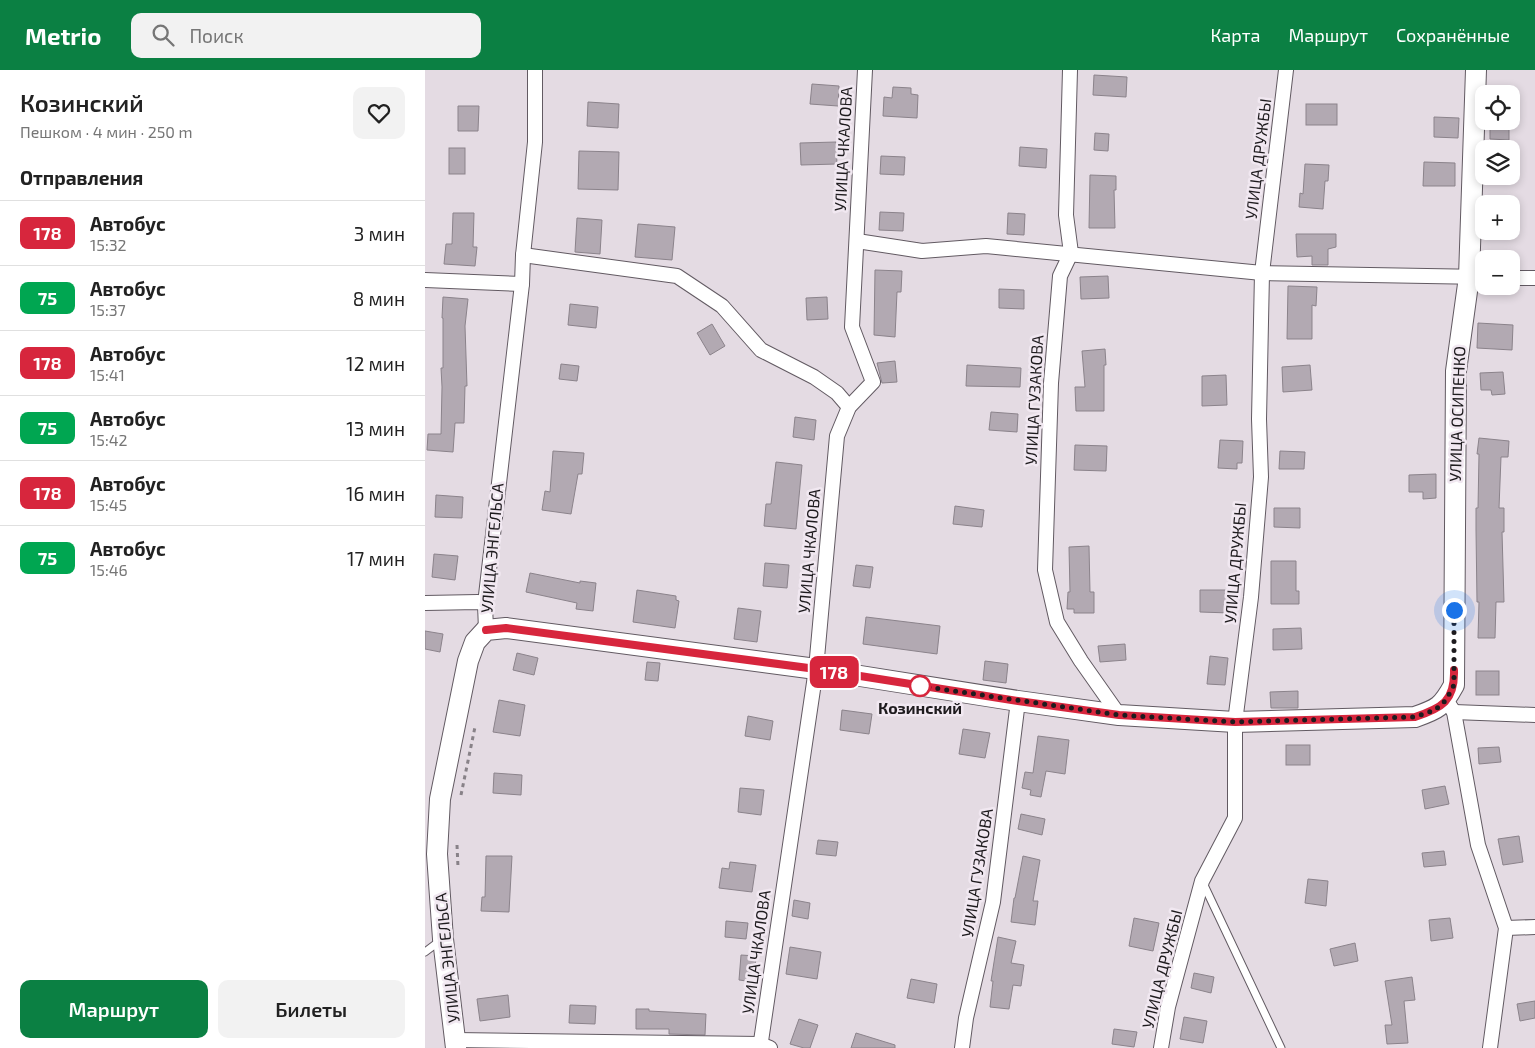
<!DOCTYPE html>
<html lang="ru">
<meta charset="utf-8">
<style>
body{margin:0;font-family:"Exo 2",sans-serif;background:#f2f2f2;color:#222;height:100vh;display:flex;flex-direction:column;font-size:19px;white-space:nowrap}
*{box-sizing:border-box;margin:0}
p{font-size:16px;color:#767676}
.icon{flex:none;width:28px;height:28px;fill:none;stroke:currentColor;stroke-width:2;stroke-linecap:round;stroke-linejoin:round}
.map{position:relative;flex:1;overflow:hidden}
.drawer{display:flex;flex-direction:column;background:#fff;width:425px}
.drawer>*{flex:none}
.badge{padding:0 10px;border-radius:8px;font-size:18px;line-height:32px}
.fabs{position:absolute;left:1050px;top:15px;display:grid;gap:10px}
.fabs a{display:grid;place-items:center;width:45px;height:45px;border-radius:10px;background:#fff;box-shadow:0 2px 8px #0003;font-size:25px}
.you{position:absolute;width:25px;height:25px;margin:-12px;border:4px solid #fff;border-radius:50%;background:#1a73e8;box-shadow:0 0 0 8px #1a73e833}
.map>.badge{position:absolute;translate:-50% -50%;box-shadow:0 0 0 2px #fff}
h2{padding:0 20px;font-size:19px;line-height:45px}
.round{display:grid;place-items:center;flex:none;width:52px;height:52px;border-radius:10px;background:#f2f2f2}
.summary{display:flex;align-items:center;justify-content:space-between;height:85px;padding:0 20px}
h1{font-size:24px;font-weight:600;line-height:38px}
.button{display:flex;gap:10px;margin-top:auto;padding:10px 20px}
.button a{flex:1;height:58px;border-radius:10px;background:#0b8043;color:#fff;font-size:20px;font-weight:600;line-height:58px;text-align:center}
.button a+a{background:#f2f2f2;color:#222}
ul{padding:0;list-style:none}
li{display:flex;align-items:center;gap:15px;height:65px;padding:0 20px;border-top:1px solid #e0e0e0}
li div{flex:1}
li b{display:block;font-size:19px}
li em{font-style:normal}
li .badge{min-width:55px;font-weight:700;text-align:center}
header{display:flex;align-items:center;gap:30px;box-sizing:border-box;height:70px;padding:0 25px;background:#0b8043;color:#fff}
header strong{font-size:24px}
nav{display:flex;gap:28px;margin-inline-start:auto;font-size:18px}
.search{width:350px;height:45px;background:#f2f2f2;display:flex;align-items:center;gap:12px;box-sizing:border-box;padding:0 18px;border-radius:10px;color:#767676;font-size:19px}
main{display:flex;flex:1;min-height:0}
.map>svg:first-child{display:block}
</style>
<header>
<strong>Metrio</strong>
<div class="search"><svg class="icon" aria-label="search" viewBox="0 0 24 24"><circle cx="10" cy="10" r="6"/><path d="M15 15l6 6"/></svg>Поиск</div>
<nav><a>Карта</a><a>Маршрут</a><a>Сохранённые</a></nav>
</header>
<main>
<section class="drawer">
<div class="summary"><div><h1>Козинский</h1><p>Пешком · 4 мин · 250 m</p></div><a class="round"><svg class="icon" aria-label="heart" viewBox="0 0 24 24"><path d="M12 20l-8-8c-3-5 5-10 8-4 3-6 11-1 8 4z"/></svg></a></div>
<h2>Отправления</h2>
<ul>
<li><span class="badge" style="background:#d7263d;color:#fff">178</span><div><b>Автобус</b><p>15:32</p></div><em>3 мин</em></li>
<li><span class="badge" style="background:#00a651;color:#fff">75</span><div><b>Автобус</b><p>15:37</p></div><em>8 мин</em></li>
<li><span class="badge" style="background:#d7263d;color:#fff">178</span><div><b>Автобус</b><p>15:41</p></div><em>12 мин</em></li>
<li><span class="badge" style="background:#00a651;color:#fff">75</span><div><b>Автобус</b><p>15:42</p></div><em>13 мин</em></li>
<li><span class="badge" style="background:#d7263d;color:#fff">178</span><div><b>Автобус</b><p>15:45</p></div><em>16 мин</em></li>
<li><span class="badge" style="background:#00a651;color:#fff">75</span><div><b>Автобус</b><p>15:46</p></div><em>17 мин</em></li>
</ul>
<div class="button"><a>Маршрут</a><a>Билеты</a></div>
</section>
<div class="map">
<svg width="1110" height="978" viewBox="0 0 1110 978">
<rect width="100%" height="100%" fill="#e4dbe3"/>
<g fill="#b2a9b2" stroke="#8b838b">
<path d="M669 5 702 7 701 27 668 25Z"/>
<path d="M387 14 414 16 413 36 385 34Z"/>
<path d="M468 17 486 18V24L493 25 492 48 458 46 459 27 467 28Z"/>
<path d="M163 32 194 34 193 58 162 56Z"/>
<rect x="881" y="34" width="31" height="21"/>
<path d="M33 36H54L53 61H33Z"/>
<path d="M1009 47 1034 48 1033 68 1009 67Z"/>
<path d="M1065 56H1084V70L1065 69Z"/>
<path d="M670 63 684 64 683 81 669 80Z"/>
<path d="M411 72 412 94 376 95 375 73Z"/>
<path d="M595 77 622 79 621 98 594 96Z"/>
<rect x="24" y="78" width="16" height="26"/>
<path d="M154 81 194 82 193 120 153 119Z"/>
<path d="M456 86 480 87 479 105 455 104Z"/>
<path d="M999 92 1030 93V116H998Z"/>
<path d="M880 94 904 95 903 111H900L898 139 874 137 875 123 878 124Z"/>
<path d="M665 105 691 106V120H689L690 158H664Z"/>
<path d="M455 142 479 143 478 161 454 160Z"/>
<path d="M28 143H49L48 177H52L50 196 19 194 21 174H27Z"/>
<path d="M583 143 600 144 599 165 582 164Z"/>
<path d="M152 148 177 150 175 184 150 182Z"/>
<path d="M213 154 250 157 247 190 210 187Z"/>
<path d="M871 164H911V177L903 179V195H887V186L872 187Z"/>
<path d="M450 200 477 201 476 222H472L470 267 449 265Z"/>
<path d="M683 206 684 228 656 229 655 207Z"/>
<path d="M863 216 892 217 891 236 887 235V269H862Z"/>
<path d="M574 219 599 220V239L574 238Z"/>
<path d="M18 227 43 229 40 256 42 316H40L39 353H30L28 382 2 380 3 364H16L17 317 16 298H18V248H17Z"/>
<path d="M402 227 403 249 382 250 381 228Z"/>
<path d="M145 234 173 237 171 258 143 255Z"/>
<path d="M1053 253 1088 255 1087 280 1052 278Z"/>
<path d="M287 254 300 276 285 285 272 263Z"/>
<path d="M680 279 681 295H679V341H651L650 317H660L657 281Z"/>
<path d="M470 291 472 312 457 313 452 293Z"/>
<path d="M136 294 154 296 152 311 134 309Z"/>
<path d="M542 295 596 298 595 317 541 316Z"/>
<path d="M885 295 887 320 858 322 857 297Z"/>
<path d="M1078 302 1080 324 1067 325 1066 320H1056L1055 303Z"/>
<path d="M801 305 802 335 777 336V306Z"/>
<path d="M566 342 593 344 592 362 564 360Z"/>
<path d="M370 347 391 350 389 370 368 367Z"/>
<path d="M1054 368 1084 371 1083 387H1076L1074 438H1079V462H1077L1079 532H1071L1070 568H1053L1054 532H1052L1051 460V438H1053L1054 384H1052Z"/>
<path d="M795 370 818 371 817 393H812V399L793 398Z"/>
<path d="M650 375 682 376 681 401 649 400Z"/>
<path d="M128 381 159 383 157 404H153L146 444 117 440 120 421 125 422Z"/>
<path d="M855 381 880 382 879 399H854Z"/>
<path d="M351 392 377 395 371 459 339 456 341 434H346Z"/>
<path d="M1011 404V428L998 429V422H984V405Z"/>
<path d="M11 425 38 427 37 448 10 447Z"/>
<path d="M530 436 559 440 557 457 528 454Z"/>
<path d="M849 438H875V458L849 457Z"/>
<path d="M664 476 665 522H669V543H649V539H642L643 522H645L644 477Z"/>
<path d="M9 484 33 486 30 510 7 507Z"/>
<path d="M846 491H871V521H874V534H846Z"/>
<path d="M340 493 364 495 362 518 338 516Z"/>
<path d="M431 495 448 497 445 518 428 516Z"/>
<path d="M105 503 155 513V511L171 513 168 541 151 539 152 533 101 522Z"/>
<path d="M212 520 251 526V530L254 531 250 558 208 552Z"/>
<path d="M775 520H806L805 543 775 542Z"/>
<path d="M313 538 336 541 332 572 309 569Z"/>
<path d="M441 547 515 556 512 584 438 574Z"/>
<path d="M876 558 877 579 848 580V559Z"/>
<path d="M0 561 18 564 15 582 0 579Z"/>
<path d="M700 574 701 590 675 592 673 576Z"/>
<path d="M92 583 113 588 109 605 88 600Z"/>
<path d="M785 586 803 588 800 615 782 614Z"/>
<path d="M560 591 583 594 581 613 558 610Z"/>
<path d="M222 592 235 593 233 611 220 610Z"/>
<rect x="1051" y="601" width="23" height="24"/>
<path d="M873 621V638H846L845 622Z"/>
<path d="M74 630 100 635 95 666 68 662Z"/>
<path d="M417 640 447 644 444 664 415 660Z"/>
<path d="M323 646 348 651 345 670 320 666Z"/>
<path d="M538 659 565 663 560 688 534 684Z"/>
<path d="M613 666 644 670 640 704 621 701 616 727 605 725 606 720 597 718 600 702 608 703Z"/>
<rect x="861" y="675" width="24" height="20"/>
<path d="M1074 677 1076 692 1054 694 1053 678Z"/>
<path d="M69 703 97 705 96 725 68 723Z"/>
<path d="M1020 716 1024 734 1000 739 997 720Z"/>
<path d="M315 718 339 720 336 745 313 742Z"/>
<path d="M596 744 620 749 617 765 593 759Z"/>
<path d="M1094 766 1098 792 1078 795 1073 769Z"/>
<path d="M393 770 413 772 411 786 391 784Z"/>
<path d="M1019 781 1021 795 999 797 997 783Z"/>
<path d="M61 786H87L84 842 56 841 57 827H60Z"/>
<path d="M598 786 615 790 608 831H613L610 855 586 852 589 828H590Z"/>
<path d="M305 792 331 795 327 822 294 818 297 798 304 799Z"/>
<path d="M883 809 903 811 901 836 880 833Z"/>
<path d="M369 830 385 833 383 849 367 846Z"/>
<path d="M709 848 734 853 728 881 704 876Z"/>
<path d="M1025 848 1028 868 1006 871 1004 850Z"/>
<path d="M301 851 323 853 321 869 300 867Z"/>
<path d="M573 867 591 871 586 893 599 895 596 916 588 915 584 939 565 937 568 911H566Z"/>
<path d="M930 873 933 891 909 896 905 879Z"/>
<path d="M365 877 396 882 392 909 361 904Z"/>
<path d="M316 885 331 886 329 912 314 910Z"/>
<path d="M769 903 789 907 786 923 766 918Z"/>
<path d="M987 907 990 930 979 931 983 973 962 974 960 955H967L960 911Z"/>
<path d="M486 909 512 914 509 933 482 928Z"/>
<path d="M83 925 85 947 55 951 52 929Z"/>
<path d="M1110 931V948L1095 951 1092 934Z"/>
<path d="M145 935 171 936 170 954 144 953Z"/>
<path d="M211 939H224V941L281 944 280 965 244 964V959H211Z"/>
<path d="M759 947 782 951 778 973 755 969Z"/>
<path d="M374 949 393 955 385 978H379L365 974Z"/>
<path d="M689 959 712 962 709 977 687 974Z"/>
<path d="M431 963 470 975V978H426Z"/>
</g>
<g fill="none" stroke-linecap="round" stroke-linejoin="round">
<defs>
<g id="lane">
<path d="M778 813 856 978"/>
<path d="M0 882 16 870"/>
</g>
<g id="street">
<path d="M645 0 641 145 646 183 635 206 626 313 620 500 632 552 656 591 694 645"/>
<path d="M432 171 497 181 561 176 837 203 1059 207"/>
<path d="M98 185 252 206 297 236 336 280 389 307 412 323 424 337"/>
<path d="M1086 208H1110"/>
<path d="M0 210 97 214"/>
<path d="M0 533 53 532 60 534"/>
<path d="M61 560 60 534 97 214 98 185 110 72V0"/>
<path d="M1021 630 1029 642 1053 775 1081 858 1065 978"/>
<path d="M1029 642 1110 645"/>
<path d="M1081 858 1110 857"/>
<path d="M30 970 335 974 345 978"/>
<path d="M335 978 391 599 412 366 424 337 448 312 427 257 440 0"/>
<path d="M537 978 541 948 568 832 593 631"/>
<path d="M736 978 743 937 777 811 810 748V652L826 527 836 407 834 349 837 203 861 0"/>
</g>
<path id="secondary" d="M31 978 18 869 12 784 15 729 43 591 50 572 61 560 81 558 391 599 593 631 694 645 810 652 990 647C1013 639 1017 637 1029 615L1031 301 1044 207 1051 0"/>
</defs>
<use href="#lane" stroke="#625a62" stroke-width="9"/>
<use href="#street" stroke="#625a62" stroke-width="16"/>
<use href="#secondary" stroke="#625a62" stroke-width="22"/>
<g stroke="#888288" stroke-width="3" stroke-dasharray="4 4" stroke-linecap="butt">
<path d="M36 725 50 657"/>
<path d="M32 775 33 797"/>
</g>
<use href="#lane" stroke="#fff" stroke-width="7"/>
<use href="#street" stroke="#fff" stroke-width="14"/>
<use href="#secondary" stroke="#fff" stroke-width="20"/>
</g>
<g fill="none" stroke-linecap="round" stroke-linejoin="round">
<defs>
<path id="line" d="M61 560 81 558 391 599 593 631 694 645 810 652 990 647C1017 638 1030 631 1029 600"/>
</defs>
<use href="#line" stroke="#fff" stroke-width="11"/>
<use href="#line" stroke="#d7263d" stroke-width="8"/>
<path stroke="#1e1b1e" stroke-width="5" stroke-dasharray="0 9" d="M495 616 694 645 810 652 990 647 1010 640 1021 630 1029 615V540"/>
</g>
<circle fill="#fff" stroke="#d7263d" stroke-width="2.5" cx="495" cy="616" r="10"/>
<g text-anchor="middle" stroke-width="5" stroke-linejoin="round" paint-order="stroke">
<g font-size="16" fill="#1e1b1e" stroke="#f1e8f1">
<text transform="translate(418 79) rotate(-87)" y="6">УЛИЦА ЧКАЛОВА</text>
<text transform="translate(833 89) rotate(-83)" y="6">УЛИЦА ДРУЖБЫ</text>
<text transform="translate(609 330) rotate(-87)" y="6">УЛИЦА ГУЗАКОВА</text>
<text transform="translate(1032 344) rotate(-88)" y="6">УЛИЦА ОСИПЕНКО</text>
<text transform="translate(67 478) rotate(-85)" y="6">УЛИЦА ЭНГЕЛЬСА</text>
<text transform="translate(384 481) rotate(-85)" y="6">УЛИЦА ЧКАЛОВА</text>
<text transform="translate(810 493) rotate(-85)" y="6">УЛИЦА ДРУЖБЫ</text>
<text transform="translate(552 803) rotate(-81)" y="6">УЛИЦА ГУЗАКОВА</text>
<text transform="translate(331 882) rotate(-82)" y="6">УЛИЦА ЧКАЛОВА</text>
<text transform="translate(22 888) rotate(-96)" y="6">УЛИЦА ЭНГЕЛЬСА</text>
<text transform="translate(737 899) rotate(-76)" y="6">УЛИЦА ДРУЖБЫ</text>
</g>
<g font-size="16" font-weight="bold" fill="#1e1b1e" stroke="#f1e8f1">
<text x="495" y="644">Козинский</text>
</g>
</g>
</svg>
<div class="fabs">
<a><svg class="icon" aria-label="locate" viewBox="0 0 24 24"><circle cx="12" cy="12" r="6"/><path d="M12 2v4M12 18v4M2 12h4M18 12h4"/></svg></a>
<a><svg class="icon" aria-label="layers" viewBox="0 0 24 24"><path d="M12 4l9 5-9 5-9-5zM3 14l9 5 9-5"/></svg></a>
<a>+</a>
<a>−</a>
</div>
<div class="you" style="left:1029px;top:540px"></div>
<b class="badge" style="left:409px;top:602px;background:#d7263d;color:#fff">178</b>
</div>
</main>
